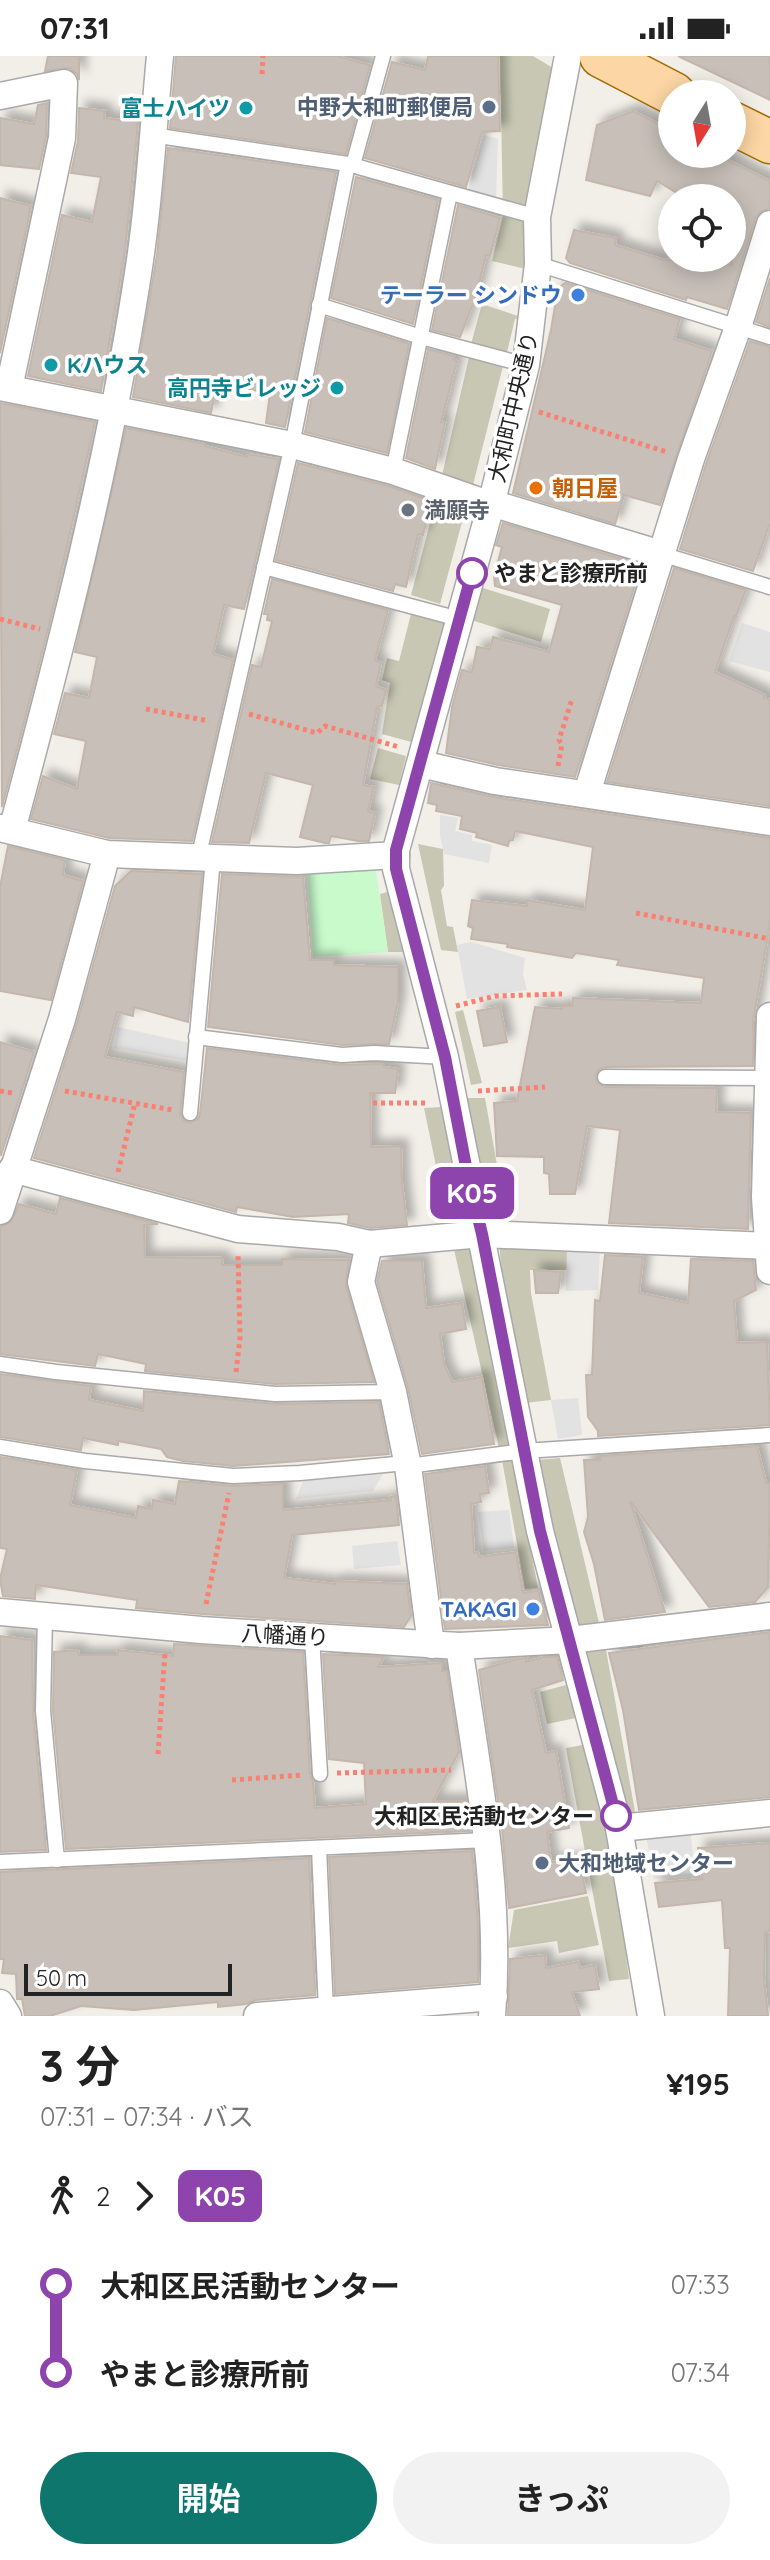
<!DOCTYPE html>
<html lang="ja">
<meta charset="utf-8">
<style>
body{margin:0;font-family:Quicksand,"Noto Sans JP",sans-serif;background:#f2f2f2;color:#222;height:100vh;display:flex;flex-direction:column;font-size:30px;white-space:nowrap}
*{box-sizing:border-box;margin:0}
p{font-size:26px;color:#767676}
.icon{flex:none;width:44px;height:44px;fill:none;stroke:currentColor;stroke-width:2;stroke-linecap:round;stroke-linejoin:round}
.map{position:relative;height:1960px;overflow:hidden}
.panel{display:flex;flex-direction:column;background:#fff;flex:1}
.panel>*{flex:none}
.badge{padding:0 16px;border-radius:12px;font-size:28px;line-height:52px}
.needle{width:52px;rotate:191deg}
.controls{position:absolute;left:658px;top:24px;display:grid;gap:16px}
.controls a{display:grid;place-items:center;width:88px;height:88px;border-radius:50%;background:#fff;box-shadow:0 4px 20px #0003;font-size:40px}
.scale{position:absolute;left:24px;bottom:20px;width:208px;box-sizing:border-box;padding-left:8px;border:4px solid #222;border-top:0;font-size:22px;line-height:28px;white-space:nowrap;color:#222;-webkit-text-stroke:6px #fff;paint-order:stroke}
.map>.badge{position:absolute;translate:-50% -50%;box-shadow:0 0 0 4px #fff}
.legs{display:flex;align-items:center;gap:12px;height:88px;padding:0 40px;font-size:26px}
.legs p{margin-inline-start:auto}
.headline{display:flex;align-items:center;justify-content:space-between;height:136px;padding:0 40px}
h1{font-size:44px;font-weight:700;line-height:60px}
.cta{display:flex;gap:16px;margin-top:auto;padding:16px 40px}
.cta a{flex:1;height:92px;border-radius:48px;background:#0f766e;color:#fff;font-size:32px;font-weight:700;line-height:92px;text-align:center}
.cta a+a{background:#f2f2f2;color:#222}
ul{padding:0 40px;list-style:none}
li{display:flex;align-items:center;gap:28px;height:88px;font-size:30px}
li i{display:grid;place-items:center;width:12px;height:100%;margin:0 10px;background:currentColor}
li i::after{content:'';width:20px;height:20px;margin:-10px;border:6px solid;border-radius:50%;background:#fff}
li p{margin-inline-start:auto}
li:first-child i{background:linear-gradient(#0000 50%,currentColor 0)}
li:last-child i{background:linear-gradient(currentColor 50%,#0000 0)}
.status{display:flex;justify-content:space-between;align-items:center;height:56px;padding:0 40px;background:#fff;direction:ltr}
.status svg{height:22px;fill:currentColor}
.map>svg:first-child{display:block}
</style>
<div class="status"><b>07:31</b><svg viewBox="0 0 49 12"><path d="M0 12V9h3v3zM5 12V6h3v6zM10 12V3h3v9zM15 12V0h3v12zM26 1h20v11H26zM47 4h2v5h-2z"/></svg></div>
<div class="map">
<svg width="770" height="1960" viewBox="0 0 770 1960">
<defs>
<filter id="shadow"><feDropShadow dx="7" dy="-7" stdDeviation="4" flood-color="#0004"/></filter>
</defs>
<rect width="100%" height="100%" fill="#f2efe9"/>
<g fill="#c7c7b4">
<path d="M500 0H533L558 15 530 214 492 205 503 160Z"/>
<path d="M482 248 524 262 515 263 507 296 471 288Z"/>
<path d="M469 301 503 310 473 429 441 424Z"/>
<path d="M437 441 466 451 440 548 411 539Z"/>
<path d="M480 531 550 553 541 586 471 564Z"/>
<path d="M411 558 446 565 415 687 382 678 390 627 382 624 387 602 399 605Z"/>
<path d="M378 692 406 700 399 729 370 723Z"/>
<path d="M418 788 443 793 444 830 441 834 447 870 453 871 458 896 441 894Z"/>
<path d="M387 836 407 896H388L380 838Z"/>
<path d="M463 954 482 1027 471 1029 455 956Z"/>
<path d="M464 1042H485L508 1170H492Z"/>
<path d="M442 1051 473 1171 449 1173 424 1052Z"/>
<path d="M475 1187 512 1390 499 1392 453 1189Z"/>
<path d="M499 1187 567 1190V1214H530L531 1237 551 1344 525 1347 504 1238Z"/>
<path d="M513 1402 538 1532 525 1533 502 1404Z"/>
<path d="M560 1402 600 1571 579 1575 550 1478 537 1404Z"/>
<path d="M643 1585V1591L606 1594 636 1761 630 1762 585 1590Z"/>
<path d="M566 1629 576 1662 547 1668 540 1636Z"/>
<path d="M588 1688 618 1834 629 1923 609 1925 566 1692Z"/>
<path d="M588 1840 599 1889 559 1897 557 1885 508 1892 514 1854Z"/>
</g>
<path fill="#c8facc" d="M375 808 388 896 313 901 307 812Z"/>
<g fill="#e2e2e2">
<path d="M484 79 498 83 496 145 467 136Z"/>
<path d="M742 567 770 576V616L729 605Z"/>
<path d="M440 759 458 762 455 775 472 779V785L492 789 489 807 444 798 440 780Z"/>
<path d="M472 886 525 902 523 918 527 934 467 943 457 889Z"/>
<path d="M118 971 190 987 188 1005 114 992Z"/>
<path d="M567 1190 600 1192 598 1234 566 1235Z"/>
<path d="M578 1342 582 1379 558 1383 551 1344Z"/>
<path d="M383 1418 373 1435 296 1443 303 1425Z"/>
<path d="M509 1454 514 1492 484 1495 478 1456Z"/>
<path d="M397 1485 401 1509 354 1513 352 1490Z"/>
<path d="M690 1770 695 1819 654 1823 645 1775Z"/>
</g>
<g fill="#c7bfb8" stroke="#c4b6ab" stroke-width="2" filter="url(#shadow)">
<path d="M48 0H79V24L77 18 69 12 45 15Z"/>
<path d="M176 0H337L370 9 346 98 170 72Z"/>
<path d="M428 0H498L500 75 482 76 466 131 365 102 392 6 425 14Z"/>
<path d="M678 0H770V44Z"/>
<path d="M47 47 46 80 39 113 0 109V62L34 68 38 49Z"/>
<path d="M79 52 105 55 104 62 138 66 125 194 101 335 28 320 62 159 92 166 101 121 71 117 78 85Z"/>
<path d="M633 55 672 75V98H716L770 125V152L760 156 755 163 727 253 687 241 686 244 570 207 566 202 574 174 616 182 615 189 664 204 713 202 732 209V142H685L657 125 650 140 586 124 597 69Z"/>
<path d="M168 92 336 116 285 371 266 367 270 338 217 325 211 357 133 341 157 199Z"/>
<path d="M356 121 438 144 413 268 331 242Z"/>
<path d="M0 142 31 150 0 297Z"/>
<path d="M458 149 500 162 490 200 486 199 476 240 460 281 432 274Z"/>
<path d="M770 222V271L756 266Z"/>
<path d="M565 227 680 263 674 283 712 295 660 449 624 439 615 468 513 437 551 274 558 232Z"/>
<path d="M327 262 409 288 387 397 305 376Z"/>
<path d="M750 285 770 291V467L753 515 680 493 706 408Z"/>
<path d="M428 293 454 300 453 303 457 305 441 366 445 367 435 413 406 402Z"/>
<path d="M0 347 95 366 50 565 2 751Z"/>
<path d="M126 372 205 388V390L247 401 248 398 279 403 244 553 224 549 213 598 233 604 192 785 109 782 31 763 43 720 77 733 86 685 54 678 65 637 89 642 97 601 75 596Z"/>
<path d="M298 407 388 430 431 445 423 479 418 478 406 531 395 528 393 535 276 504Z"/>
<path d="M503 467 641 509 575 721 498 709 446 697 452 651 462 614 472 616 477 591 490 593 493 581 549 596 562 549 495 530 494 520 502 491 496 489Z"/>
<path d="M674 512 746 534 736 560H734L715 616 765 639 764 642 770 644V750L607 726Z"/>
<path d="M272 523 388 554 375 604 381 607 376 630 386 634 382 650 377 651 363 729 374 731 368 755 375 757 369 785H358L331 780 329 787H325L300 781 313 729 266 717 249 787 212 786 252 609 261 611 272 565 267 564 268 558H264Z"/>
<path d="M431 727 493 741 770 782V868L753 965V1010L605 1011 599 1013 595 1020 597 1027 605 1031 717 1032 716 1056 751 1057 748 1173 609 1167 620 1074 587 1070 575 1138H550L549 1118 544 1117V1101L497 1100 494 1047 517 1045 535 951 562 953V950H572L573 942 701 947 704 922 617 909 619 904 576 897 572 902 507 891 508 888 471 883 473 872 468 870 472 844 527 850V844L585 854 593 791 515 775 513 784 509 785 508 790 476 781 477 777 460 773 462 760 436 755 437 749 428 747Z"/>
<path d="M8 790 65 804 63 819 83 825 51 944 0 935V831Z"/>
<path d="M131 815 202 818 188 966 134 951 133 960 117 956 105 1001 184 1016 180 1057 184 1065 190 1067 198 1063 200 1058 207 992 341 1009 384 1008V1011L398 1013 395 1037H370L371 1091 401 1090 402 1127 407 1169 370 1172 348 1167 349 1158 293 1161 237 1151 236 1156 34 1102 77 967 115 830Z"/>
<path d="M222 818 303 821 310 904H334V909L398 911V946L389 988 342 989 208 971Z"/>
<path d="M500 951 507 986 484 990 477 955Z"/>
<path d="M0 986 34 996 1 1099H0Z"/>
<path d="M60 1142 158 1168 144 1169 145 1201 223 1202 222 1209H282V1203L349 1204 346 1230 374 1326 275 1328 145 1315 146 1308 98 1298 95 1310 0 1298V1171L11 1166 19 1148 56 1158Z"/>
<path d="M605 1199 643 1201 639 1237 688 1247 691 1203 753 1205 756 1234 734 1245 737 1287 767 1286 770 1369 598 1380V1375L588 1361 586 1319H592L595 1244 600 1245Z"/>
<path d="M382 1205H422L426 1252 462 1247 466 1273 440 1278 444 1308 452 1326 482 1321 494 1388 422 1398 408 1332 377 1225Z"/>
<path d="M534 1214 561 1216 558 1237H536Z"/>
<path d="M0 1318 91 1330 89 1344 143 1355 144 1335 275 1348 379 1346 389 1398 233 1410 183 1405 167 1401 161 1393 118 1385V1389L83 1382 81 1394 0 1381Z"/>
<path d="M757 1390 766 1427H770L768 1531 755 1546 709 1551 630 1445 665 1556 605 1564 594 1508 584 1476 588 1461 584 1404H600V1400Z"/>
<path d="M0 1401 77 1414 70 1449 136 1462 138 1450 152 1453 153 1444 175 1448 179 1425 233 1430 283 1428V1454L391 1444 390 1441 396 1440 399 1469 292 1479 284 1522 335 1528V1525L407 1528 411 1560 404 1571 202 1558 136 1552 137 1544 36 1529 35 1543 3 1540 0 1523 7 1493 0 1492Z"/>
<path d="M485 1410 489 1437 480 1438 481 1446 471 1448 474 1497 478 1496 479 1501 516 1496 523 1537 538 1535 548 1569 445 1573 425 1418Z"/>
<path d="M770 1576V1741L639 1754 623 1654 609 1597Z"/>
<path d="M0 1580 32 1584 33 1656 46 1794 0 1796Z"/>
<path d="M174 1588 303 1596 310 1719 313 1725 315 1752 366 1748 364 1707 329 1703 323 1598 384 1601 378 1611 442 1607V1615H447L459 1696 433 1745H466L470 1775 66 1793 53 1655 54 1596 78 1594 79 1599H117L118 1594 173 1600Z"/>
<path d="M544 1601H557L563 1624 532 1634 546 1697 556 1695 569 1772 547 1776 551 1806 579 1804 586 1837 509 1852 502 1773 479 1614 518 1603 527 1602 526 1606Z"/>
<path d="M770 1787V1875L765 1876 764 1922 768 1960H728L730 1892H725L722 1844 659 1851 655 1827 702 1823 698 1792Z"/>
<path d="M472 1795 478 1868V1926L335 1938 329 1801Z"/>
<path d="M309 1802 315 1939 256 1944 246 1948 218 1951V1946L134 1954 81 1950 50 1960H25L22 1943H17L16 1918 2 1917 4 1903H0V1816Z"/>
<path d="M545 1899 546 1912 578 1906 580 1912 595 1909 599 1933 572 1936 580 1960H508L510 1903Z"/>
</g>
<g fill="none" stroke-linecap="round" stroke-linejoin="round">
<defs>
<g id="lane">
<path d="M152 79 348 108 537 161"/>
<path d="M353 109 383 0"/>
<path d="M538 208 770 281"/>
<path d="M319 249 421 281 526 309"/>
<path d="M393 415 450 137"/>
<path d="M661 498 770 531"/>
<path d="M264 511 459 563"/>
<path d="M198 803 292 389 348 108"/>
<path d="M196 981 342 999 374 997 445 1001"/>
<path d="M605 1021 767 1022"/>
<path d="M190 1057 213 803"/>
<path d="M0 1308 56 1316 275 1338 393 1336"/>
<path d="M0 1391 85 1405 233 1420 300 1417 406 1407"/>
<path d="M408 1410 524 1395 770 1379"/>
<path d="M45 1559 43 1655 57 1804"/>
<path d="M312 1580 320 1718"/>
<path d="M319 1792 326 1955"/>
<path d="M0 1806 487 1784"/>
</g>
<g id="street">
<path d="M568 0 537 161 538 208 526 309 491 449 396 794V813L445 1001 540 1475 619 1772 651 1960"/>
<path d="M0 40 64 27 62 82 9 332"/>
<path d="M0 331 292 389 393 415 491 449"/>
<path d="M491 447 661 498"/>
<path d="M421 708 495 725 770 766"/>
<path d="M587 737 691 403 738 271 770 168"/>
<path d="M0 772 107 798 297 805 396 799"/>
<path d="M12 774C61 592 108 410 137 224 149 150 153 74 160 0"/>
<path d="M770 960 765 1141 770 1215"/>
<path d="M12 1113 238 1173 338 1181 369 1188 482 1178 770 1190"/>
<path d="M0 1155 62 963 107 798"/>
<path d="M369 1188 361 1226 393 1336 408 1410 431 1589"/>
<path d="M0 1556 201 1574 459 1590 570 1584 770 1560"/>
<path d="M459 1590C477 1713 502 1836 492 1960"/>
<path d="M619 1772 770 1757"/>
<path d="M0 1947 8 1960"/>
<path d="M257 1960 494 1941"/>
</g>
<g id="primary">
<path d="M601 0 674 38"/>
<path d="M732 67 770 86"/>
</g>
</defs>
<use href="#lane" stroke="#a9a9a9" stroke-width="17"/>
<use href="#street" stroke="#a9a9a9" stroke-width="29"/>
<use href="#primary" stroke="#a06b00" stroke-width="45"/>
<g stroke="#fa8072" stroke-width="5" stroke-dasharray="4 4" stroke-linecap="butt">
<path d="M262 18 263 0"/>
<path d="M539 356 667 396"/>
<path d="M0 563 40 573"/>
<path d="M146 653 209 665"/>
<path d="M249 658 317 677 325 670 399 691"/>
<path d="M558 710 562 688 559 684 572 643"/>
<path d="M636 857 770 883"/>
<path d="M456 950 495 940 562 938"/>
<path d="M0 1035 12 1037"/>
<path d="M65 1035 173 1054"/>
<path d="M478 1035 545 1031"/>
<path d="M373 1047H428"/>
<path d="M118 1116 135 1047"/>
<path d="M236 1316 240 1282 238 1198"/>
<path d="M206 1548 229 1437"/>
<path d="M158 1698 165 1596"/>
<path d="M337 1717 451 1714"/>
<path d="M232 1724 303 1719"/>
</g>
<use href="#lane" stroke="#fff" stroke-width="14"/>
<use href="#street" stroke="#fff" stroke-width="26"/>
<use href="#primary" stroke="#fcd6a4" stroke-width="42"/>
</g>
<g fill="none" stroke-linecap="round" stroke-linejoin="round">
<defs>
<path id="line-1" d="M472 517 396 794V813L445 1001 468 1121 482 1178 540 1475 616 1760"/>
</defs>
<use href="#line-1" stroke="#fff" stroke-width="18"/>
<use href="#line-1" stroke="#8e44ad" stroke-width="12"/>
</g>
<g fill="#5c6f8a" stroke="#fff" stroke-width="3">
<circle cx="489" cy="51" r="8"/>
<circle cx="542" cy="1807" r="8"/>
</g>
<g fill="#0f9aa8" stroke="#fff" stroke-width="3">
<circle cx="246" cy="52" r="8"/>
<circle cx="51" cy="309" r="8"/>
<circle cx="337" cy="332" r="8"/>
</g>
<g fill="#3f7fe0" stroke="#fff" stroke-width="3">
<circle cx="578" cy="239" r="8"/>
<circle cx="533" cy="1553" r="8"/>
</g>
<circle fill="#e8710a" stroke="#fff" stroke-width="3" cx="536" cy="432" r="8"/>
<circle fill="#6b7280" stroke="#fff" stroke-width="3" cx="408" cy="454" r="8"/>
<g fill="#fff" stroke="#8e44ad" stroke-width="4">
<circle cx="472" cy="517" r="14"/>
<circle cx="616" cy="1760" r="14"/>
</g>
<g text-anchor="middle" stroke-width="7" stroke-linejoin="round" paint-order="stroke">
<g font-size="22" font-weight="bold" fill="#4e5e75" stroke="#fff" text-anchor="end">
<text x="473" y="59">中野大和町郵便局</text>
<text x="558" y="1815" text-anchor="start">大和地域センター</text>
</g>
<g font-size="22" font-weight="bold" fill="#0d838f" stroke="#fff" text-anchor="end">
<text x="230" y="60">富士ハイツ</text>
<text x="67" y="317" text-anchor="start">Kハウス</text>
<text x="321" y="340">高円寺ビレッジ</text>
</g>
<g font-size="22" font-weight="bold" fill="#366cbe" stroke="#fff" text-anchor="end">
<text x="562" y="247">テーラー シンドウ</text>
<text x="517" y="1561">TAKAGI</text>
</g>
<g font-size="22" fill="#222" stroke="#fff">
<text transform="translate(513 351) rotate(-77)" y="8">大和町中央通り</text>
<text transform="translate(285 1579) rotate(3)" y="8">八幡通り</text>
</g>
<g font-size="22" font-weight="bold" fill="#c56008" stroke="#fff" text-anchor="start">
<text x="552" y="440">朝日屋</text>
</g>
<g font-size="22" font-weight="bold" fill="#5b616d" stroke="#fff" text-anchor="start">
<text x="424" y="462">満願寺</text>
</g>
<g font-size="22" font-weight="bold" fill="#222" stroke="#fff" text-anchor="start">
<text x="494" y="525">やまと診療所前</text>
<text x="594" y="1768" text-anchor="end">大和区民活動センター</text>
</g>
</g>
</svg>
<div class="controls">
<a><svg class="needle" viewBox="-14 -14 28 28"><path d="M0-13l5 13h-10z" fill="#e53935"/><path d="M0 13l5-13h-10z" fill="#767676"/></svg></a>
<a><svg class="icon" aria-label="locate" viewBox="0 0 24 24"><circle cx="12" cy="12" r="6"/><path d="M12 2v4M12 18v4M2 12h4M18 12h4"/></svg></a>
</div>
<div class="scale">50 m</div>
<b class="badge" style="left:472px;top:1137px;background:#8e44ad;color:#fff">K05</b>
</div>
<section class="panel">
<div class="headline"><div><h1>3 分</h1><p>07:31 – 07:34 · バス</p></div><b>¥195</b></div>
<div class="legs"><svg class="icon" aria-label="walk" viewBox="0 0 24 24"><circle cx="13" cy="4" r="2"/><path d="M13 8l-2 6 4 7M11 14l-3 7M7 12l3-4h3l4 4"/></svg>2<svg class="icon" aria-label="forward" viewBox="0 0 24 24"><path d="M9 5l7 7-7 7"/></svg><b class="badge" style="background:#8e44ad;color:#fff">K05</b></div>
<ul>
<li><i style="color:#8e44ad"></i><b>大和区民活動センター</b><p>07:33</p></li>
<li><i style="color:#8e44ad"></i><b>やまと診療所前</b><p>07:34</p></li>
</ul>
<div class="cta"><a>開始</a><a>きっぷ</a></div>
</section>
